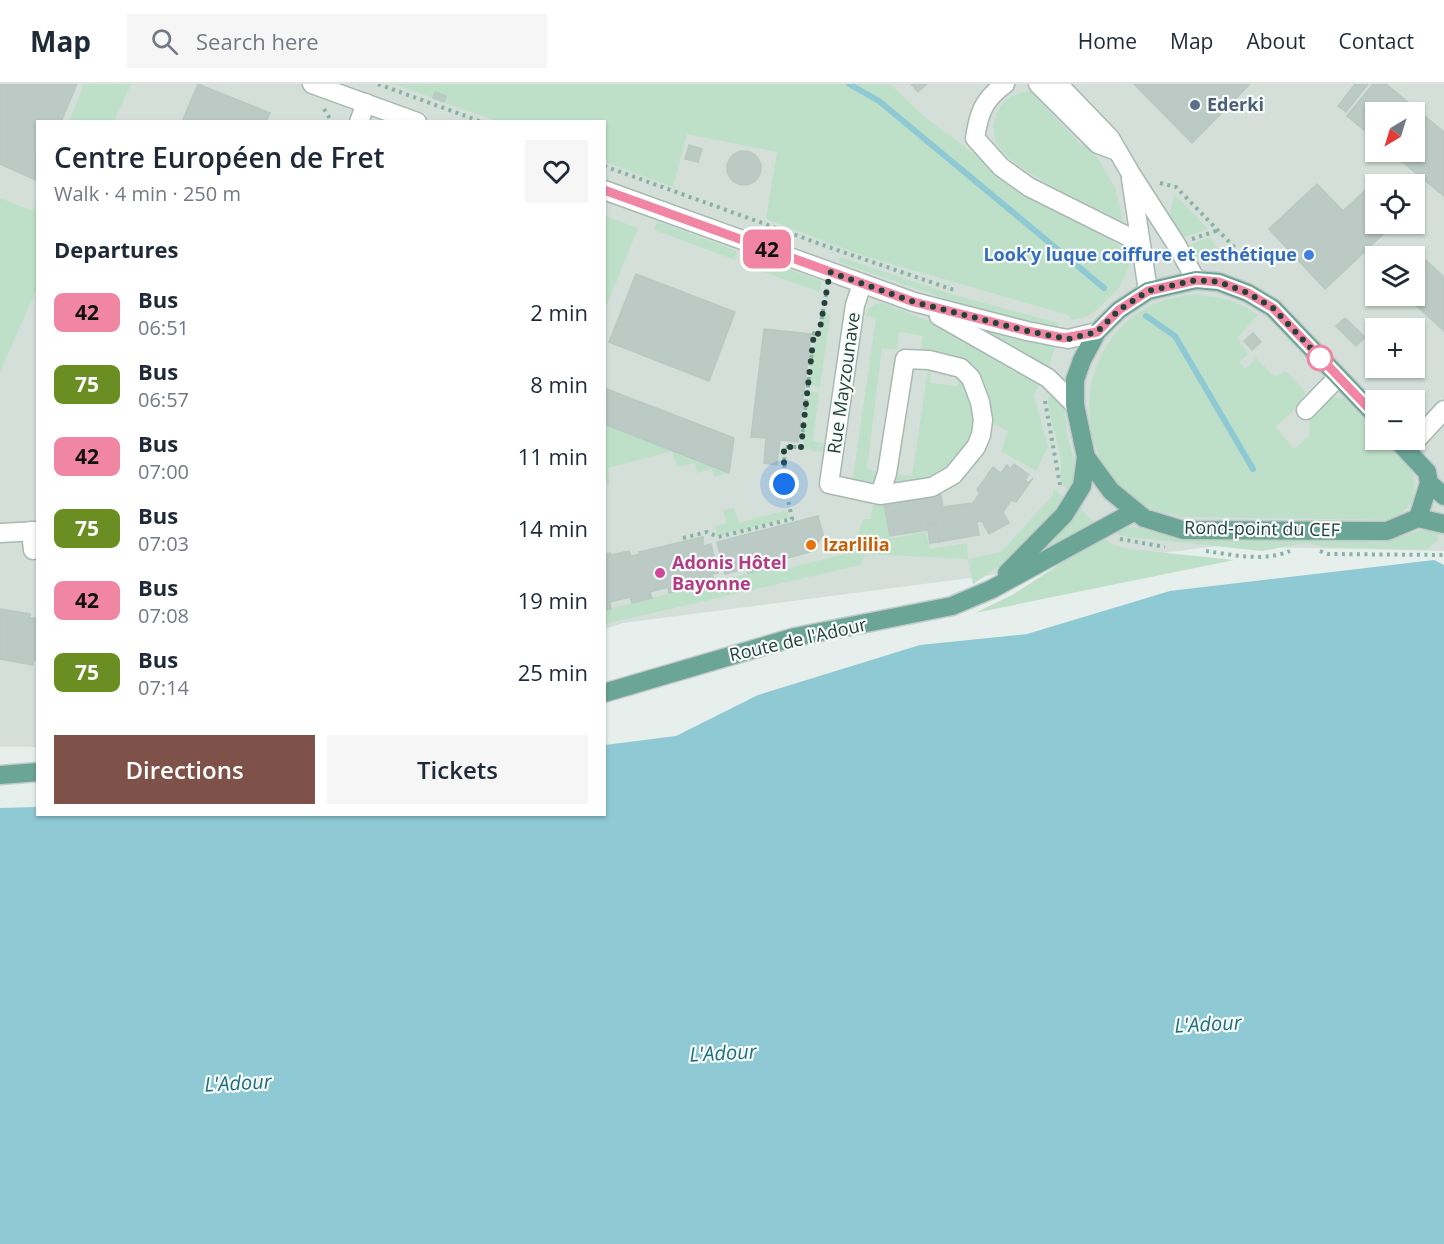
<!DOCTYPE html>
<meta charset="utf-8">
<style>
body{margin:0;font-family:"Open Sans",sans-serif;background:#f6f6f7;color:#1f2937;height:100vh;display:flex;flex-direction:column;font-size:22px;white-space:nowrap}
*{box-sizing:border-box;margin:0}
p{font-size:20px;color:#747a83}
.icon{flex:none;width:33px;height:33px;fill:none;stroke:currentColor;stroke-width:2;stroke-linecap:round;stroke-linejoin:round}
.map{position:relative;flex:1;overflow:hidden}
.panel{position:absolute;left:36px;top:36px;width:570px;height:696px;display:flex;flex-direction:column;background:#fff;border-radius:0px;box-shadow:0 2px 4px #0004}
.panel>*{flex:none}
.badge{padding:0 12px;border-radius:9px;font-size:21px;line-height:39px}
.needle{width:39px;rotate:218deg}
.tools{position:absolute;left:1365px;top:18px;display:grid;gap:12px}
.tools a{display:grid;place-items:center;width:60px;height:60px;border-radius:0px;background:#fff;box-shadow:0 2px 4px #0004;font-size:30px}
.you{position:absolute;width:30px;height:30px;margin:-15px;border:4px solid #fff;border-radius:50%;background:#1a73e8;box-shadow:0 0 0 9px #1a73e833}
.map>.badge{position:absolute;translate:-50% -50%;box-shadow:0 0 0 3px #fff}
h2{padding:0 18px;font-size:22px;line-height:54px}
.round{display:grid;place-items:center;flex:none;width:63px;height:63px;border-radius:0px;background:#f6f6f7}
.summary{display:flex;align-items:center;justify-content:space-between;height:102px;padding:0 18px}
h1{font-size:28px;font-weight:600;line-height:45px}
.cta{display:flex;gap:12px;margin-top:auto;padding:12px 18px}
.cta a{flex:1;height:69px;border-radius:0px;background:#7f5249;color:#fff;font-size:24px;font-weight:600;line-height:69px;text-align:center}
.cta a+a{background:#f6f6f7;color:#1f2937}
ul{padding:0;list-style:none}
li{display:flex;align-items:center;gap:18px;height:72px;padding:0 18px}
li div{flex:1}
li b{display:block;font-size:22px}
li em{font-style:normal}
li .badge{min-width:66px;font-weight:700;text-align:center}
header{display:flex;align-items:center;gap:36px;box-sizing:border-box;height:84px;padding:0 30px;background:#fff;border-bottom:2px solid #e0e1e3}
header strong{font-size:28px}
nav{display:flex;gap:33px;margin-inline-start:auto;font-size:21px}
.search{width:420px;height:54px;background:#f6f6f7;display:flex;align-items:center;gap:15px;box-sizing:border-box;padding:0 21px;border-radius:0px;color:#747a83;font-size:22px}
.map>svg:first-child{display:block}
</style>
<header>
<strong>Map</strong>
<div class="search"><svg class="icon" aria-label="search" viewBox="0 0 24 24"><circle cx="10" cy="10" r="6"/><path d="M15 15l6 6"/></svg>Search here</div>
<nav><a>Home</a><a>Map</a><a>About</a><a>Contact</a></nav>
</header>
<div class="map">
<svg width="1444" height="1160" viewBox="0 0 1444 1160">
<rect width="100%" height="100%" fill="#e6efeb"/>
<path fill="#d4dfda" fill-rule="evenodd" d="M0 0H1444V467L1217 462 623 539 605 545 604 38H38L37 663H0ZM1376 28H1414V68H1376ZM1376 100H1414V140H1376ZM1376 172H1414V212H1376ZM1376 244H1414V284H1376ZM1376 316H1414V356H1376Z"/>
<g fill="#bfe0c8">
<path d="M84 0H131L114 37H69Z"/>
<path d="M394 0H890L927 35 1024 106 1127 166 1130 180 1119 204 1097 226 1086 233 1072 236 1068 231 864 172 766 135 777 68 687 50 673 103 605 78 604 38 496 37Z"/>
<path d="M1030 7 1081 61 1090 62 1115 103 1123 137C1092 122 1013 88 997 60 992 51 993 38 997 29 1004 14 1014 9 1030 7Z"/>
<path d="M1175 111 1208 145 1180 154 1170 129Z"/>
<path d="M0 114 33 127 37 117V204L0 288Z"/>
<path d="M605 132 638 144 605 226 604 132Z"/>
<path d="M657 137 737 167 735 176 654 146Z"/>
<path d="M1209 153 1223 170 1210 179 1196 174 1188 162Z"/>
<path d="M754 173 822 197 820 208 751 184Z"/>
<path d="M840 173 951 210 1058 239V246L949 216 839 178Z"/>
<path d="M1195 210C1218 213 1238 216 1258 231L1237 254 1248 270 1239 279 1245 285 1256 274 1275 293 1286 287 1306 308 1298 322 1276 343 1294 365 1309 352 1310 333 1331 312 1344 315 1375 347 1376 356H1384C1392 363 1406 373 1410 383 1422 409 1411 430 1384 436L1184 433C1170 430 1153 427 1140 419 1075 378 1073 281 1131 234 1150 218 1172 213 1195 210Z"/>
<path d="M880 218 937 240 1041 298 1034 311 1048 363 1036 387 1001 367 1008 347 992 339C991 316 985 279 958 272 946 269 932 270 920 268L923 252 899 248 897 266 882 264 867 385 881 388 877 404 852 400 876 234 866 232C868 223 873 221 880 218Z"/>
<path d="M824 230 830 231 820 303 809 301 815 254H820Z"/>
<path d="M978 244 1055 262 1048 285Z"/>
<path d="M928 285 931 286 930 299 958 302 959 291C984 326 976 371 937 391 924 397 910 398 896 399V390L912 392Z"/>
<path d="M1051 304 1064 321 1067 350 1074 376 1073 396 1070 406 1062 402C1061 391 1061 380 1060 369 1057 349 1042 323 1051 304Z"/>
<path d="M810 307 819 309 813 357 828 360 822 368 803 365Z"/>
<path d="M604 340 729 389 714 393 712 385 697 389 695 379 677 383 672 367 608 384 609 401 605 400Z"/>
<path d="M1054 404 1064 414C1040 447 1008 479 973 500L968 475 866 470 860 481 605 540V526L782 481 784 485 852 468 863 435H871L873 421 884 420 890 455 926 448 930 465 967 459 968 475 1001 468 1053 411Z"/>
<path d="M1079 423 1096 441 1027 479Z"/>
<path d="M734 424 739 439 787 426 788 434 717 452 715 442 727 439 723 426Z"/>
<path d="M1131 443 1140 444 1176 454 1199 456 1399 454 1421 446 1439 448 1437 457 1426 466 1326 463 1305 459 1262 467 1129 453 1119 451 1113 447Z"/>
<path d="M1102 453 1111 460 1129 465 1234 476 975 529 1012 511Z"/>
</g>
<path fill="#8ec9d4" d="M1434 476 1444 481V1160H0V724L37 723 38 730H604L605 661 676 652 758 611 920 561 1027 550 1170 507Z"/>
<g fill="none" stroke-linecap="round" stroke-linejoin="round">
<g stroke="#8ec9d4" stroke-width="6">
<path d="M849 0 879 17 1104 204"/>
<path d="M1146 232 1175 252 1253 385"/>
</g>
</g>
<g fill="#bbcac4" stroke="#b8c9c2" stroke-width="1.5">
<path d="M0 0H77L61 38H38L36 96 0 80Z"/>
<path d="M198 0 270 29 266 38H182Z"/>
<path d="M911 0H927L918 8Z"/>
<path d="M1134 0H1250L1192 59Z"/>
<path d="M1355 0H1368L1346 28 1338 22Z"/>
<path d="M1373 0H1386L1444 48V112L1390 68H1414V28H1376V56L1347 32Z"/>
<path d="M435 8 446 12 444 18 433 14Z"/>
<path d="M689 61 702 65 698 78 685 75Z"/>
<circle cx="744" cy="84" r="17"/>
<path d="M1377 95 1383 100H1376V140H1394L1325 205 1269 145 1317 100 1343 127Z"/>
<path d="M1418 169 1444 193V247L1406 212H1414V173Z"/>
<path d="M636 190 735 228 709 297 609 258Z"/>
<path d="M1345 234 1365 253 1356 262 1336 242Z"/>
<path d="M764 245 811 250 798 358 780 356 777 381 764 379 766 354 751 353Z"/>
<path d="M1253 249 1261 258 1252 266 1244 257Z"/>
<path d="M604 304 734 354 729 389 604 340Z"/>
<path d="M1014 380 1029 391 1025 396 1028 399 1033 394 1016 418 1011 416 1003 428 1009 439 989 450 982 437 977 438 979 451 939 458 936 439 927 440 928 446 890 452 884 420 941 411 943 423 973 419 980 409 977 406 993 383 1001 389 1007 381 1010 385Z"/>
<path d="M818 432 823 451 813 467 780 476 782 481 748 489 747 484 725 490 717 458Z"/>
<path d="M936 439 939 458 930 459 927 440Z"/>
<path d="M703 453V462L711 460 718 489 712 490 714 498 669 509 668 503 650 508 652 514 632 519 630 513 610 518 611 525 604 526V471L610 469V471L629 467 631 472 640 470 639 468Z"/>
<path d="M0 525 30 530V534H38V576H33V581L0 575Z"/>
</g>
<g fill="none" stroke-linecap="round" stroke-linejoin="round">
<defs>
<g id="minor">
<path d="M312 0 417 38"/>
<path d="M1005 0C983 16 979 29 975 54L1001 83 1029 103 1139 158"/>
<path d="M1038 0 1098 60 1117 67"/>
<path d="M1058 0 1110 54 1131 90 1176 160 1196 196"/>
<path d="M359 38 366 19"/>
<path d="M1131 95 1148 207"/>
<path d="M604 106 914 218 1027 247 1057 253 1068 255 1097 248"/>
<path d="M862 200 855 221 829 400 880 411 932 403 953 391 976 363 981 351 983 336 980 318 971 294 961 284 929 276 905 275 887 389 880 411"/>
<path d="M939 232 1048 294 1075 321"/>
<path d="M1306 326 1338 293"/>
<path d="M1407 366 1444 326"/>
<path d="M31 447 33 466"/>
<path d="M0 449 38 447"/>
</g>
<g id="major">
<path d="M1376 332 1273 224 1248 209 1219 198 1196 196 1148 207 1119 226 1097 248 1082 276 1075 296V321L1086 373 1111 407 1144 434 1183 446 1387 447 1418 434"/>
<path d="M1397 356 1427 388 1429 399 1418 434"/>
<path d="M1429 399 1444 412"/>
<path d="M1418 434 1444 440"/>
<path d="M1007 489 1064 431 1082 402 1086 373"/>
<path d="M604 609 795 553 952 522 992 505 1135 427"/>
<path d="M0 691 38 688"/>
</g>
</defs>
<use href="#minor" stroke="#a8b8b2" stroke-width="21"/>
<use href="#major" stroke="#c2cac8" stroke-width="21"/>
<g stroke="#86b3a5" stroke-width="4" stroke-dasharray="3 4.5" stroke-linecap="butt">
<path d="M378 0 482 38"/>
<path d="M324 25 332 38"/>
<path d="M604 82 837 166 957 207"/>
<path d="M1160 99 1176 103 1237 166"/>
<path d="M1192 155 1219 146"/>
<path d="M1045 317 1060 401"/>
<path d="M683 454 707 448 718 453 792 435 785 400 784 363H801L814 249 819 250 827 205"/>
<path d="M1120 455 1165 463"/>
<path d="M1206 467C1233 471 1264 478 1290 467"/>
<path d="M1320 467 1328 470 1444 471"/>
</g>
<use href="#minor" stroke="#fff" stroke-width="18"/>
<use href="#major" stroke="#6aa596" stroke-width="18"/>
</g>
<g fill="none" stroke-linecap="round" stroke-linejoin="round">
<defs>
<path id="line" d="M604 106 914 218 1027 247 1064 254 1097 248 1119 226 1148 207 1196 196 1219 198 1248 209 1273 224 1376 332"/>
</defs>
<use href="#line" stroke="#fff" stroke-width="14"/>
<use href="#line" stroke="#f086a3" stroke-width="9"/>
<path stroke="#24423a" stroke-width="6" stroke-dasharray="0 10.8" d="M784 400V363H801L814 249 819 250 830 188 914 218 1027 247 1068 255 1097 248 1119 226 1148 207 1196 196 1219 198 1248 209 1273 224 1322 276 1320 274"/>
</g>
<circle fill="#5c6f8a" stroke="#f7fbf9" stroke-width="2" cx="1195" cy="21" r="6"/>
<circle fill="#3f7fe0" stroke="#f7fbf9" stroke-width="2" cx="1309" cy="171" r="6"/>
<circle fill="#fff" stroke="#f086a3" stroke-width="3" cx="1320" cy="274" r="12"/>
<circle fill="#e8710a" stroke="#f7fbf9" stroke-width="2" cx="811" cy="461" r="6"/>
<circle fill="#d1479c" stroke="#f7fbf9" stroke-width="2" cx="660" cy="489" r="6"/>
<g text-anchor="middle" stroke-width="4.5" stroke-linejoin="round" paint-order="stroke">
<g font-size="18" font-weight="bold" fill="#4e5e75" stroke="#f7fbf9" text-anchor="start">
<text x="1207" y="27">Ederki</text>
</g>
<g font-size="18" font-weight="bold" fill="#366cbe" stroke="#f7fbf9" text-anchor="end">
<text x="1297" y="177">Look’y luque coiffure et esthétique</text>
</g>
<g font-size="18" fill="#24423a" stroke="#f7fbf9">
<text transform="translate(844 299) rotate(-82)" y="6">Rue Mayzounave</text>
<text transform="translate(1262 445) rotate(1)" y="6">Rond-point du CEF</text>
<text transform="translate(798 556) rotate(-13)" y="6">Route de l'Adour</text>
</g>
<g font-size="18" font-weight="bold" fill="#c56008" stroke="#f7fbf9" text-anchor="start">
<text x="823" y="467">Izarlilia</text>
</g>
<g font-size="18" font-weight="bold" fill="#b23c85" stroke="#f7fbf9" text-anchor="start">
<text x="672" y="485">Adonis Hôtel<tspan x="672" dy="21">Bayonne</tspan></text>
</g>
<g font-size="20" font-style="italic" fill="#1c6f80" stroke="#f7fbf9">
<text transform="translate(1208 940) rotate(-3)" y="7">L'Adour</text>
<text transform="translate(723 969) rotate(-3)" y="7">L'Adour</text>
<text transform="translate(238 999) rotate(-3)" y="7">L'Adour</text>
</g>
</g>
</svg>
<div class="tools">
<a><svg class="needle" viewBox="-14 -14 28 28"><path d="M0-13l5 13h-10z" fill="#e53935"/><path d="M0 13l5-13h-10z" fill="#747a83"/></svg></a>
<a><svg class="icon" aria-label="locate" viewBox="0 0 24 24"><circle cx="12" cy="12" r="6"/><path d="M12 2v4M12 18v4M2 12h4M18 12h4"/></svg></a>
<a><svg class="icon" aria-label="layers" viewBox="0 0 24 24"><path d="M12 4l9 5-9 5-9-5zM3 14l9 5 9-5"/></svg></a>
<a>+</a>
<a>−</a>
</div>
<div class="you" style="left:784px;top:400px"></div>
<b class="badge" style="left:767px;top:165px;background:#f086a3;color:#111">42</b>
<section class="panel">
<div class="summary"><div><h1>Centre Européen de Fret</h1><p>Walk · 4 min · 250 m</p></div><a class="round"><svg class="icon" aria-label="heart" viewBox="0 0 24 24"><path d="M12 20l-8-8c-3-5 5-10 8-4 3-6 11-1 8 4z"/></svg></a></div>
<h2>Departures</h2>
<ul>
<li><span class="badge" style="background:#f086a3;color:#111">42</span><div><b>Bus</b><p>06:51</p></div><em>2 min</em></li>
<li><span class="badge" style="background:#6b8e23;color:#fff">75</span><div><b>Bus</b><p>06:57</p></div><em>8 min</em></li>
<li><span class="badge" style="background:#f086a3;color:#111">42</span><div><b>Bus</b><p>07:00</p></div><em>11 min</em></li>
<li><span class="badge" style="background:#6b8e23;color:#fff">75</span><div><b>Bus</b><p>07:03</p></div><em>14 min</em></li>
<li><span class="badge" style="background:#f086a3;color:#111">42</span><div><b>Bus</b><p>07:08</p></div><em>19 min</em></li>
<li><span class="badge" style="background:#6b8e23;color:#fff">75</span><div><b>Bus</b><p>07:14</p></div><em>25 min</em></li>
</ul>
<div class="cta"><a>Directions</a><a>Tickets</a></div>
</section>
</div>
